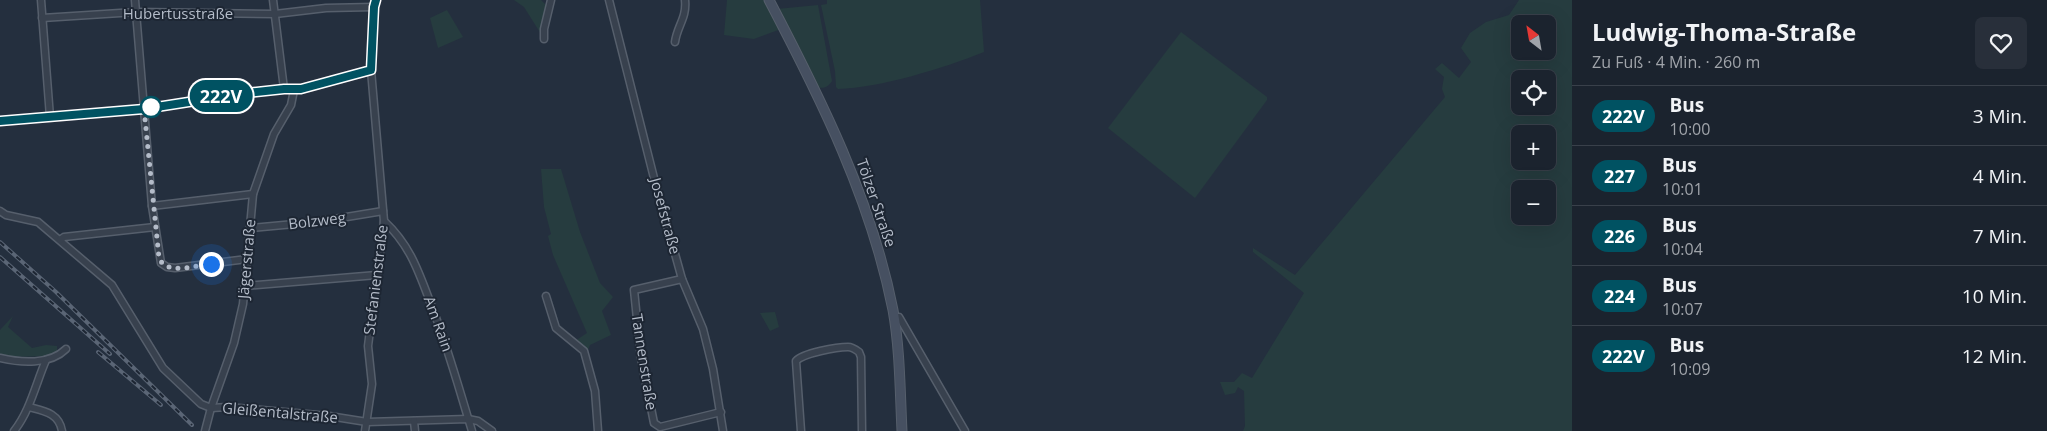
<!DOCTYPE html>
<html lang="de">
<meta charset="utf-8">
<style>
body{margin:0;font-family:"Open Sans",sans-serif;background:#282f3a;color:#f1f3f6;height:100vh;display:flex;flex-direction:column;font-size:19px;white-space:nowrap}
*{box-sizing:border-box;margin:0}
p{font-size:16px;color:#a0a4aa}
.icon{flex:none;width:28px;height:28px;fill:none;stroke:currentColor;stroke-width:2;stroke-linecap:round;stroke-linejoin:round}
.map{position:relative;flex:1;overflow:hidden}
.drawer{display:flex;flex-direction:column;background:#1b232e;width:475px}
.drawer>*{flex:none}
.badge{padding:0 10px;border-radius:16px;font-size:18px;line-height:32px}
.needle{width:32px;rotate:329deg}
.fabs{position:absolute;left:1511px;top:15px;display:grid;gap:10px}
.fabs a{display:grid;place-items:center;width:45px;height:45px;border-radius:8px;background:#1b232e;box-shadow:0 5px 20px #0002,0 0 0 1px #39404a;font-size:25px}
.you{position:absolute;width:25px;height:25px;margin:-12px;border:4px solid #fff;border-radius:50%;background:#1a73e8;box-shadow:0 0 0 8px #1a73e833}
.map>.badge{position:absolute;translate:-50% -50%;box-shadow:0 0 0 2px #fff}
.round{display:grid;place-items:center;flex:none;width:52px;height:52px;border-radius:8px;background:#282f3a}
.overview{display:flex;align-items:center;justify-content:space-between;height:85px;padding:0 20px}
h1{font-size:24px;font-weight:700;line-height:38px}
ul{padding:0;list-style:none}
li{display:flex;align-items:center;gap:15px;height:60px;padding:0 20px;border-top:1px solid #39404a}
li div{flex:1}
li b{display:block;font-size:19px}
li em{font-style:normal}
li .badge{min-width:55px;font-weight:700;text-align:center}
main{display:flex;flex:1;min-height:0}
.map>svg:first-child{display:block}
</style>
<main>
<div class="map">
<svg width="1572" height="431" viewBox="0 0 1572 431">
<rect width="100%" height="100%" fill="#242f3e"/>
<g fill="#263c3f" fill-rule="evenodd">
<path d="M514 0H541L547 6 541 34 524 7Z"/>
<path d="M727 0H765L781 29 754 39 724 35Z"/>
<path d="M827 0H980L984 52C944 68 880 88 838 89L836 87 835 71 821 5 827 4Z"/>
<path d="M1519 0H1572V431H1243L1245 426 1244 391 1238 387 1235 393 1225 395 1220 382H1234L1242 373 1252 378 1304 293 1253 252V248L1295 275 1445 97 1442 89 1444 77 1435 69 1442 63 1459 78 1471 62 1461 48 1470 33 1486 22 1509 15ZM1520 24H1548V51H1520ZM1520 79H1548V106H1520ZM1520 134H1548V161H1520ZM1520 189H1548V216H1520Z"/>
<path d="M818 5 832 81C828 87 823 90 816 86L777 9Z"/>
<path d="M447 10 463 37 438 48 430 18Z"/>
<path d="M1181 32 1267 97V100L1195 198 1108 128Z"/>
<path d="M541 169H561L580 232 600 283 613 297 602 311 611 335 590 345 588 350 575 341 587 333 553 255 548 236 551 234 544 207Z"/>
<path d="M775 312 779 327 770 331 760 313Z"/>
<path d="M13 316 8 327 32 348 46 345 57 346V353L52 356 6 357 0 355V330Z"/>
</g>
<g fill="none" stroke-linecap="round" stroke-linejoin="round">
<defs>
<g id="street">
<path d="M41 0 50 117"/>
<path d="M135 0 152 206 161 263 167 267 175 268 247 259"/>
<path d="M273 0 284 89"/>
<path d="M609 0 655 182 682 279 703 329 713 369 723 431"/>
<path d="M42 18 136 12 275 14 326 8 374 7"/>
<path d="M544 39V29L551 0"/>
<path d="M675 42C677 26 687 18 685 0"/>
<path d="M0 121 143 109 253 92 284 89H301L371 70"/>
<path d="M152 206 253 194"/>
<path d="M0 211 6 215 38 222 112 285 163 368 201 404 211 408 228 407 329 416 367 422 468 419 478 421 492 431"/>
<path d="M384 221C411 246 419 273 432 307 448 348 459 389 472 431"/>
<path d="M251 228 316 222 383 211"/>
<path d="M60 240 64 237 155 227"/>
<path d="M682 279 634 290 641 358 654 423 660 427 721 412"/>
<path d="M245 286 377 275"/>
<path d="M546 296 556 328 584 351 595 391 598 431"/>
<path d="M894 317H899L965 431"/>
<path d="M0 358C21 363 50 365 66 349"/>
<path d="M29 407C44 411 59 413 62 431"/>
<path d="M414 421 415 431"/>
<path d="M14 431C30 411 36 383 46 360"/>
<path d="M205 431 211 408 234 343 243 304 253 194 274 134 291 105 294 90"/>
<path d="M365 431 372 384 368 346 384 221 371 70 374 7 376 0"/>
<path d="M801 431 796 361C803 353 837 347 848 347 852 347 855 349 859 352L861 357 862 431"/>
</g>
<path id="secondary" d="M769 0C821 99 871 199 893 310 900 349 900 391 902 431"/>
</defs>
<use href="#street" stroke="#565f6c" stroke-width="9"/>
<use href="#secondary" stroke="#565f6c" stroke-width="11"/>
<use href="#street" stroke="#38414e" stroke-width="6"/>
<use href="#secondary" stroke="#465061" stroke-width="9"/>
<defs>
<g id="rail">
<path d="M0 242 56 292 192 425"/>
<path d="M0 257 110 354"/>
<path d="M98 352 161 405"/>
</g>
</defs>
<use href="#rail" stroke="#5a6575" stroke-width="4"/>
<use href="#rail" stroke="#1d2633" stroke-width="2" stroke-dasharray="5.5" stroke-linecap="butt"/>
</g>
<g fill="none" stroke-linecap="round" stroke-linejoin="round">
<defs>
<path id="line" d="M0 121 144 109 246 93 284 89H301L371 70 374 7 376 0"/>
</defs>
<use href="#line" stroke="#fff" stroke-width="11"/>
<use href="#line" stroke="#005262" stroke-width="8"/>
<path stroke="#b4bcc9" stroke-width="5" stroke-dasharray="0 9" d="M151 107 144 109 159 258C166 276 196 265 211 264"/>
</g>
<circle fill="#fff" stroke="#005262" stroke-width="2.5" cx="151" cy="107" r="10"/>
<g text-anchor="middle" stroke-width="4" stroke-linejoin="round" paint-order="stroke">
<g font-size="15" fill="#b4bcc9" stroke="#1d2633">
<text x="178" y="19">Hubertusstraße</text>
<text transform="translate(876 203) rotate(71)" y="5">Tölzer Straße</text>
<text transform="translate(665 216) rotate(75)" y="5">Josefstraße</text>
<text transform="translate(317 221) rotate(-7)" y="5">Bolzweg</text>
<text transform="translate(247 259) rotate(-85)" y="5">Jägerstraße</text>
<text transform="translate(376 280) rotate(-83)" y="5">Stefanienstraße</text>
<text transform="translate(438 324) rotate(70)" y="5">Am Rain</text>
<text transform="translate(644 362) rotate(81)" y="5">Tannenstraße</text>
<text transform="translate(280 413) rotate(5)" y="5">Gleißentalstraße</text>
</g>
</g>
</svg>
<div class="fabs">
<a><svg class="needle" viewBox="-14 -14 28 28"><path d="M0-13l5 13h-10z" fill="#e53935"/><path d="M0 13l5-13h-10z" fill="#a0a4aa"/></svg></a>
<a><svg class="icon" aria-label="locate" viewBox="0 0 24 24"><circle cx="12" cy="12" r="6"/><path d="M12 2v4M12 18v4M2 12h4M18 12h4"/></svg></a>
<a>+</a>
<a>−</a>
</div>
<div class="you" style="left:211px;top:264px"></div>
<b class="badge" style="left:221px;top:96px;background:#005262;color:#fff">222V</b>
</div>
<section class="drawer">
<div class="overview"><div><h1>Ludwig-Thoma-Straße</h1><p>Zu Fuß · 4 Min. · 260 m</p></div><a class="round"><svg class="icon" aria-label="heart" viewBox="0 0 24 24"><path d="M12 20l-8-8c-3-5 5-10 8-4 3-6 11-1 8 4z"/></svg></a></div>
<ul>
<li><span class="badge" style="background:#005262;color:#fff">222V</span><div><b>Bus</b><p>10:00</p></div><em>3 Min.</em></li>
<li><span class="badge" style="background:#005262;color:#fff">227</span><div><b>Bus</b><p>10:01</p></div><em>4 Min.</em></li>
<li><span class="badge" style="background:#005262;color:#fff">226</span><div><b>Bus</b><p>10:04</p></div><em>7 Min.</em></li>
<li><span class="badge" style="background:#005262;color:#fff">224</span><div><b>Bus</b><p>10:07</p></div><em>10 Min.</em></li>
<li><span class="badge" style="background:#005262;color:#fff">222V</span><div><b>Bus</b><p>10:09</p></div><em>12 Min.</em></li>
</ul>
</section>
</main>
